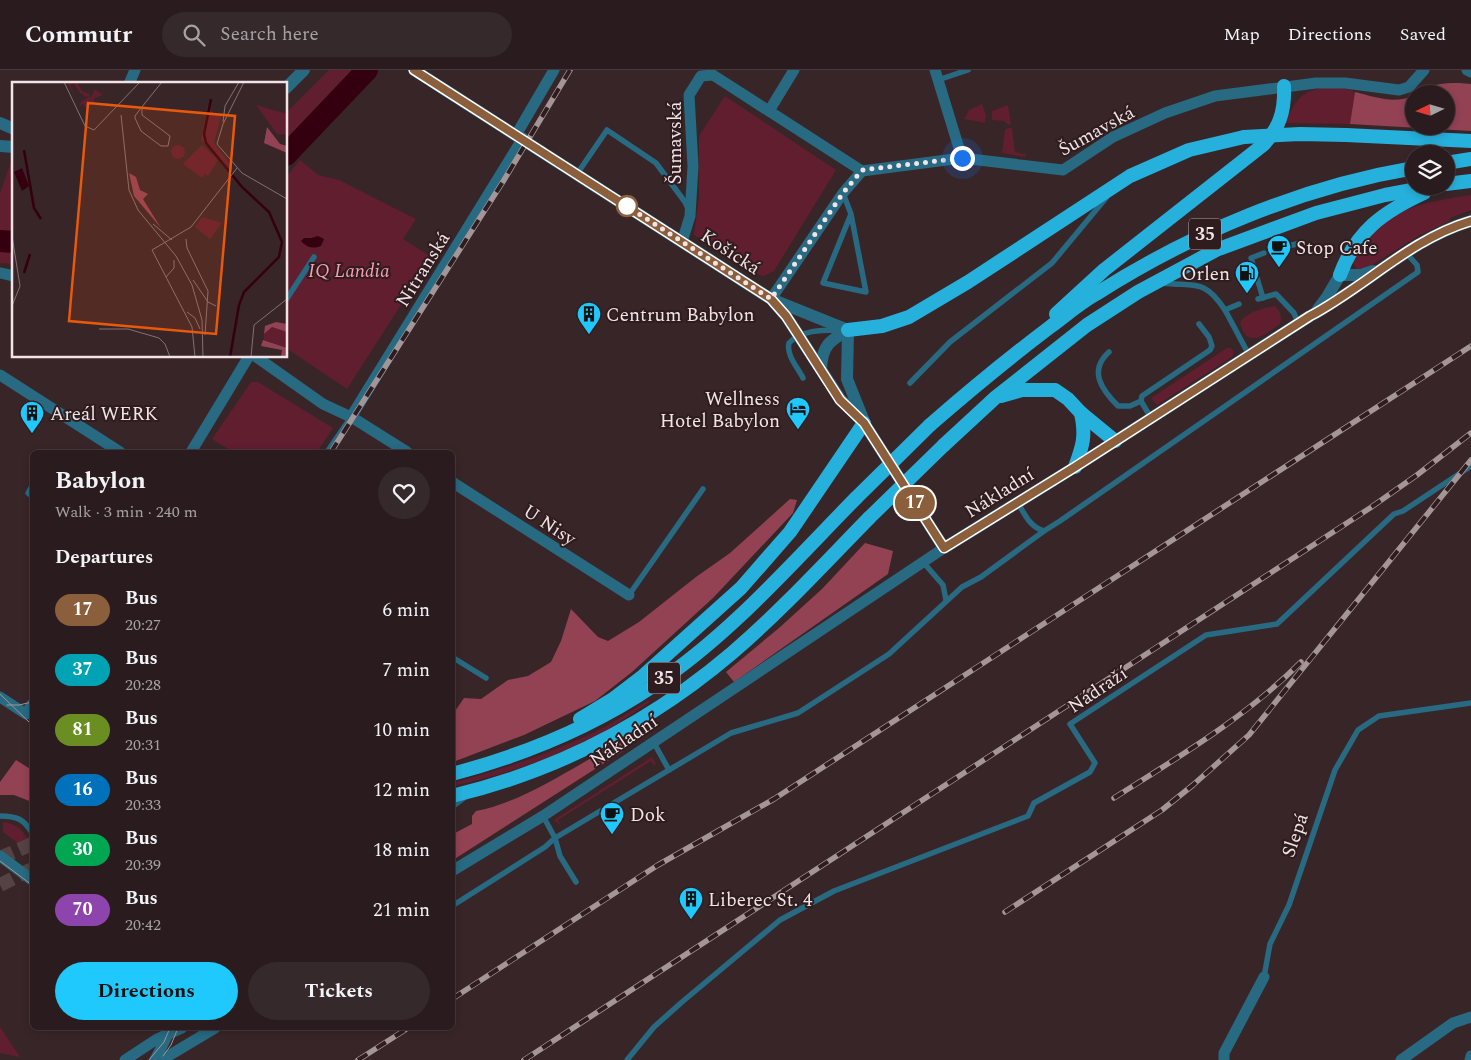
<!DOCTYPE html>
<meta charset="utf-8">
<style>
body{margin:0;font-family:Spectral,serif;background:#36292b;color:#f1f3f6;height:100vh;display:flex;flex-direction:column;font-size:19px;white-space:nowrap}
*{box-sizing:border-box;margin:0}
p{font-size:16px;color:#a5a1a4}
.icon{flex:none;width:28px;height:28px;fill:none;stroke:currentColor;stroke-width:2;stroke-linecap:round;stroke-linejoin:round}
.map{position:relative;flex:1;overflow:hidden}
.drawer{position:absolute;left:30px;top:380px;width:425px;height:580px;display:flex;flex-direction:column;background:#2a1c1e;border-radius:8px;box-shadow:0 2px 8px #0003,0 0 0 1px #463a3c}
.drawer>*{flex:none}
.badge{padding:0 10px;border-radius:16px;font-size:18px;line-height:32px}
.needle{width:32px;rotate:265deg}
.controls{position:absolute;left:1405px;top:15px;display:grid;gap:10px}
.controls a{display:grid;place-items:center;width:50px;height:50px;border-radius:50%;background:#2a1c1e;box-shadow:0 2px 8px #0003,0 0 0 1px #463a3c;font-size:25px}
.you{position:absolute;width:25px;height:25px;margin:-12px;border:4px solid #fff;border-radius:50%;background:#1a73e8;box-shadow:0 0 0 8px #1a73e833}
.map>.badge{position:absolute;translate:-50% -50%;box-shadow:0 0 0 2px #fff}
h2{padding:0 25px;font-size:19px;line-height:45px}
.round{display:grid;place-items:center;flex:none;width:52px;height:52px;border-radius:26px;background:#36292b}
.summary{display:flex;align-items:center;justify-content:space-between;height:85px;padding:0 25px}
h1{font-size:24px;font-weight:700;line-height:38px}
.cta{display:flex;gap:10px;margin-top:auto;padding:10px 25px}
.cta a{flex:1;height:58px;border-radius:30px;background:#1fc9fd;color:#111;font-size:20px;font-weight:700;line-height:58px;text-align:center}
.cta a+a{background:#36292b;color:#f1f3f6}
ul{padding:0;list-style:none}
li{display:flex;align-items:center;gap:15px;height:60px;padding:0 25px}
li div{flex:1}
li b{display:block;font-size:19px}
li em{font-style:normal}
li .badge{min-width:55px;font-weight:700;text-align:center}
header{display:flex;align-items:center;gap:30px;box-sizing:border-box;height:70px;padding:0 25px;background:#2a1c1e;border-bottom:1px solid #463a3c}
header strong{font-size:24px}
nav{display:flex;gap:28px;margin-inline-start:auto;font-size:18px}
.search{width:350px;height:45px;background:#36292b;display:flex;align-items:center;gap:12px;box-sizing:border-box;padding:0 18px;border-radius:28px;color:#a5a1a4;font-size:19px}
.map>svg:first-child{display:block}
</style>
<header>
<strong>Commutr</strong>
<div class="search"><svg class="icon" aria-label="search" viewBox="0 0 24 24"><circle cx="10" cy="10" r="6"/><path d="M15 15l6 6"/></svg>Search here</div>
<nav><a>Map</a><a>Directions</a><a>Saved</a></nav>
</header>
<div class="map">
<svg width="1471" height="990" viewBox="0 0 1471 990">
<rect width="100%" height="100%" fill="#382528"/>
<g fill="#601e2f">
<path d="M329 0H363L286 79V43Z"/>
<path d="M1332 17 1352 20 1355 22 1350 54 1285 53C1298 26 1301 20 1332 17Z"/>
<path d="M725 26 836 100 774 201 764 206 756 204 694 165 699 127V66Z"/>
<path d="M982 34 986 45 985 53 964 49 969 40Z"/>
<path d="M1008 35 1011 55 1007 54 1004 51 992 50V41Z"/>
<path d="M1008 58H1012L1015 82 1026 84 1025 87 1002 83 1005 60Z"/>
<path d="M300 90 318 105 339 110 416 149 403 169 433 188 406 227 347 319 286 278V107Z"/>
<path d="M11 92 14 93V194L0 193V123Z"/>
<path d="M1471 125V140L1450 148V151L1420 165 1367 198 1357 199 1352 192C1381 140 1416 133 1471 125Z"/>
<path d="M1275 236C1281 242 1282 246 1280 254 1265 264 1246 281 1240 252 1248 242 1262 238 1275 236Z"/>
<path d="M1227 278H1231L1234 282 1232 287 1157 335 1151 328Z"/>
<path d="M251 312H258L333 358 317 382H233L212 369Z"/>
<path d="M648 630 650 632C635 642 620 652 605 661 557 687 505 705 453 716V713C503 699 552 683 599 660 616 651 632 640 648 630Z"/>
<path d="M652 687 656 694 654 695 651 691 558 750 561 756 554 750Z"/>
<path d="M3 752C21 754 29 767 32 784L3 762Z"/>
<path d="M0 957 20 987 0 983Z"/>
</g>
<g fill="#934254">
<path d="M1459 13 1471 14V61L1350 54 1355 22C1375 27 1393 34 1414 26V56H1446V24H1418C1428 14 1444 13 1459 13Z"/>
<path d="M790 429 797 430 793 443 713 528 632 602 595 631 524 665 453 692V644L464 628 481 629 508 610 528 606 551 592 561 571 571 539 598 567 608 571 639 552 696 507 730 483Z"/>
<path d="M865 473 893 481 888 504 734 612 726 602 779 558 822 519Z"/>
<path d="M619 672H626L628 677 620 683 453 790V764L472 754V746L476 741C522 733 577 695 619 672Z"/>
<path d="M16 690 32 700V732L14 725H0V712Z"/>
</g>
<path fill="#34000f" d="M318 166 324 169 321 176C313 179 307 178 301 171L304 168H311Z"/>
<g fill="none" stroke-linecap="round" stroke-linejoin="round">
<g stroke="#34000f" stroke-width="22">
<path d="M286 85 367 0"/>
<path d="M0 171 14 172"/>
</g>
<g stroke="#544244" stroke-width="14" stroke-dasharray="14 7" stroke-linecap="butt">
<path d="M0 788 32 774"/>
<path d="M0 815 32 799"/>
</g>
<g stroke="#276a82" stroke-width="5.5">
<path d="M938 10 968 0"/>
<path d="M577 104 607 60 656 93 685 132 688 139"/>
<path d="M843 123 851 144 823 213 866 222 851 144"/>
<path d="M1285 177 1300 173"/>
<path d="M1162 213C1195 217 1204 208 1225 240L1239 234"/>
<path d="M1263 228 1251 188 1264 183"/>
<path d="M1258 229 1276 224 1294 243 1298 253"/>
<path d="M286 230 314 187"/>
<path d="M1225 240 1249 285"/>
<path d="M1109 282C1088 301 1102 320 1118 336H1130L1141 331"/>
<path d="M803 308C798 298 786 285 789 273 801 260 822 260 838 260"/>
<path d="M910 313 950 272 1052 193 1106 128"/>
<path d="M1151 348 1141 331 1142 326 1210 280 1212 276 1209 267 1199 254"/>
<path d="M327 382 351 347"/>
<path d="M32 416 28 423 32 426"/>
<path d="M1018 433C1025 445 1030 457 1044 461L1060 451 1418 202 1417 195 1406 183"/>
<path d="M923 492 943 515 946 530"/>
<path d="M629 525 703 419"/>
<path d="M452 587 486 608"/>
<path d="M654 673 669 700"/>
<path d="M452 737 465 727"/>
<path d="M0 746C17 746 24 749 32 763"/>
<path d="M576 812 560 786 555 768 731 663 798 643 889 584 962 517 981 507 1044 461"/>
<path d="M452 836 545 777 555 768 543 746"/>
<path d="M1264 907 1270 874 1289 835 1335 700 1358 660 1379 646 1471 633"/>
<path d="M627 990 654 957 682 932 780 850 834 821 1028 746 1034 733 1090 702 1095 693 1070 654 1206 565 1277 554 1394 444 1403 441 1471 396"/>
</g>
<g stroke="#276a82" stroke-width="11">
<path d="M935 0 962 88"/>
<path d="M1467 0 1471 2"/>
<path d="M129 14 135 0"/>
<path d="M769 41 794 0"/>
<path d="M516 65 554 0"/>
<path d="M682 172 690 146 693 96 689 25 701 6 713 5 862 101 962 88 1063 100 1113 67 1165 43 1215 26 1316 13H1345L1399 20 1409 17 1424 0"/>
<path d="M0 203 14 206"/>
<path d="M771 229 843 123 862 101"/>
<path d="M255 286 323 334 353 348 407 382"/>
<path d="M0 305 120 382"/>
<path d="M351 347 523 68"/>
<path d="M191 382 249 286"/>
<path d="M452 412 629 525"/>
<path d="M0 627 26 644 32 634"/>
<path d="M0 786 32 810"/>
<path d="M452 801 543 746 944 478"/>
<path d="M125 990 157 969 182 958"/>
<path d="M155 990 165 988 215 958"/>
<path d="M155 990 169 962"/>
<path d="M1224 990V983L1264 907"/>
<path d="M1401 990 1453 953 1471 947"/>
<path d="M1470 990 1471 986"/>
</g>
<g stroke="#276a82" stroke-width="12">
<path d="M414 0 771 229 786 246 840 329 864 353 944 478 1075 397 1310 246C1365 217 1410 169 1471 151"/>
<path d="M286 18 304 0"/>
<path d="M0 53 14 59"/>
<path d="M0 76 14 77"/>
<path d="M776 231 848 260"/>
<path d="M1318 239 1327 227 1340 205H1361L1373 201"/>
<path d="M848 260 847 309 863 349"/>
<path d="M821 299C822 276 829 271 848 260"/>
</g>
<g stroke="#26b0dc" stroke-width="14">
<path d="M1346 65 1471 71"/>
<path d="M1446 93 1471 89"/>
<path d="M1446 114 1471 111"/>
<path d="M1340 205C1356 161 1383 142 1424 123"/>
<path d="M1056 244 1104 200 1263 75C1280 58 1285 40 1284 16"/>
<path d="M848 260 882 256 909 247 968 212 1130 106 1189 80 1244 67"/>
<path d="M1001 326 1022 320H1055L1068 329 1081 343 1115 371"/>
<path d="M930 355C969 321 1009 288 1050 257 1065 246 1080 233 1096 224 1192 163 1301 117 1414 98"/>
<path d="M944 375 996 327 1087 255 1138 222 1216 180 1316 143 1385 125 1433 116"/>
<path d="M1075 397C1083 375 1086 366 1081 343"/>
<path d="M580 649 613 629 643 606 741 518 790 462 864 353"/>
<path d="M452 704C524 685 592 657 653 616 730 565 792 493 856 428"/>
<path d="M452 726C556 701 651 652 732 583 781 541 825 493 869 448"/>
</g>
<g stroke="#a49597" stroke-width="1">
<path d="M0 624 31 654"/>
<path d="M7 635H19L32 632"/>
<path d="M0 791 32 815"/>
<path d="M163 986 171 975 178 958"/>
<path d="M149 990 164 972 170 958"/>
</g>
<defs>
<g id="rail">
<path d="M331 382 504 110 570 0"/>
<path d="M1114 728C1180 686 1246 647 1301 592"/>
<path d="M1005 842 1162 740 1193 715 1249 665 1471 390"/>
<path d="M452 929 658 795 774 729 1471 276"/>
<path d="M358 990 408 958"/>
<path d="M524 990 1370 438 1417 405 1471 363"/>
</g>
</defs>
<use href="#rail" stroke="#a49597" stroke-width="5.5"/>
<use href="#rail" stroke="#2e1c1f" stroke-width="4" stroke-dasharray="11" stroke-linecap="butt"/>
<g stroke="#26b0dc" stroke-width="14">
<path d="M1244 67 1300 64 1346 65"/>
<path d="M856 428 930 355"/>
<path d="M869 448 944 375"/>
</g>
</g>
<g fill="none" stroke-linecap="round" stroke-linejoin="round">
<defs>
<path id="line" d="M414 0 771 229 786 246 799 266 840 330 864 353 944 478 1075 397 1310 246C1365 217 1410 169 1471 151"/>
</defs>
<use href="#line" stroke="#fff" stroke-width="11"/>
<use href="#line" stroke="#8b5e3c" stroke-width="8"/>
<path stroke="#f1e4e6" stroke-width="5" stroke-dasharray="0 9" d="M627 136 622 133 771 229 843 123 862 100 962 88"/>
</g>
<defs>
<symbol id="cafe-pin" viewBox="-11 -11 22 30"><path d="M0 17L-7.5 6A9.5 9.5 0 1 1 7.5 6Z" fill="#1fc9fd" stroke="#2e1c1f"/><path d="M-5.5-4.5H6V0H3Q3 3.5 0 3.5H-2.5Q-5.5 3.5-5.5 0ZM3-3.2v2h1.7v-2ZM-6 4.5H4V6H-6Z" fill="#111"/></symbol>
<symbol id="fuel-pin" viewBox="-11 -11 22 30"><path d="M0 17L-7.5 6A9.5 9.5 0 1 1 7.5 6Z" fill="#1fc9fd" stroke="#2e1c1f"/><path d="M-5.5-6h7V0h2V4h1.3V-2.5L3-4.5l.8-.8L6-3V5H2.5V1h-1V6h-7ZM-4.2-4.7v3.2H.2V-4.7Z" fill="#111"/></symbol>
<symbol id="building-pin" viewBox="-11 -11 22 30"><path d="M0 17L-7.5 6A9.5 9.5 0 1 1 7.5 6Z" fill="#1fc9fd" stroke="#2e1c1f"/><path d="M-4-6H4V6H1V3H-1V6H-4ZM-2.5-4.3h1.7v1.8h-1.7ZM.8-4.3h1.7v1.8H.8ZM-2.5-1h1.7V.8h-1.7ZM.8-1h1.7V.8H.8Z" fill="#111"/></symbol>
<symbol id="hotel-pin" viewBox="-11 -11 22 30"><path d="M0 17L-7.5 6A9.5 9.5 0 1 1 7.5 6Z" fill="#1fc9fd" stroke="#2e1c1f"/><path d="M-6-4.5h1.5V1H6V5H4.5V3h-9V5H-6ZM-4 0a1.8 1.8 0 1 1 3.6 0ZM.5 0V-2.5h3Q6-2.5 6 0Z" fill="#111"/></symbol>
</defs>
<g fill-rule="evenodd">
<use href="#cafe-pin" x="1265" y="163" width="28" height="38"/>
<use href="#fuel-pin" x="1233" y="189" width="28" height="38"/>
<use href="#building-pin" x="575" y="230" width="28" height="38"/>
<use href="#hotel-pin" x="784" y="325" width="28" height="38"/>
<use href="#building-pin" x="18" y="329" width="28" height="38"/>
<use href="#cafe-pin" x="598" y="730" width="28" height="38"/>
<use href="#building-pin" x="677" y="815" width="28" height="38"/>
</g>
<circle fill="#fff" stroke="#8b5e3c" stroke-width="2.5" cx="627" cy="136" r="10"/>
<g text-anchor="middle" stroke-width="4" stroke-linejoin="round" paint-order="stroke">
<g fill="#2e1c1f" stroke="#b6a8aa" stroke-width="1">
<rect x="1189" y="148.5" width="32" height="31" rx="4"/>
<rect x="648" y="592.5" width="32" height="31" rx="4"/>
</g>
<g font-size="18" font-weight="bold" fill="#f1e4e6">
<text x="1205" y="170">35</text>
<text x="664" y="614">35</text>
</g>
<g font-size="19" fill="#f1e4e6" stroke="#2e1c1f">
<text transform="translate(1096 60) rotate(-29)" y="7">Šumavská</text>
<text transform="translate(674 73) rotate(-90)" y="7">Šumavská</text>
<text transform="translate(731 181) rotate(33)" y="7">Košická</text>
<text transform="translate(422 199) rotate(-58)" y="7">Nitranská</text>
<text transform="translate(999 422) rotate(-32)" y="7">Nákladní</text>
<text transform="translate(550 454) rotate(33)" y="7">U Nisy</text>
<text transform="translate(1097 619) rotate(-34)" y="7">Nádraží</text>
<text transform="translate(623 670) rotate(-34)" y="7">Nákladní</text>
<text transform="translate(1294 765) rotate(-71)" y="7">Slepá</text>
</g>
<g font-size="19" fill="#f1e4e6" stroke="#2e1c1f" text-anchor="start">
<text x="1296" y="184">Stop Cafe</text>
<text x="1230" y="210" text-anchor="end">Orlen</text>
<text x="606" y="251">Centrum Babylon</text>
<text x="780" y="335" text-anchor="end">Wellness<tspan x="780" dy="22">Hotel Babylon</tspan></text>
<text x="50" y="350">Areál WERK</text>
<text x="630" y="751">Dok</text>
<text x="708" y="836">Liberec St. 4</text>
</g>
<g font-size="19" font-style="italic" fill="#fc9fb0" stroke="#2e1c1f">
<text x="349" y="207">IQ Landia</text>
</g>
</g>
<g transform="translate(12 12)">
<rect width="275" height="275" fill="#382528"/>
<path d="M55 0H65L70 9 77 12 78 14V17L83 7 91 13 82 16 83 21 77 24 78 17 74 26 71 22 67 24 69 20 78 14 74 15 67 10 62 1 58 3 63 15ZM196 23 200 30 209 35 202 61 219 83 220 89 189 58ZM244 23 275 32V53L265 52ZM190 63 206 78 196 94 193 92 190 96 171 82ZM159 70a7 7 0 1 1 14 0a7 7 0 1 1-14 0ZM190 135 210 141 198 157 183 145ZM260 245 275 250V266L252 258V252Z" fill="#601e2f"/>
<path d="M255 45 268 62 275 64V71L252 61ZM117 91 124 95 128 108 136 112 131 117 149 146 122 114ZM264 240 275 242V250L260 245 252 252 253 244ZM251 258 275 266V275H269L270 268 249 264Z" fill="#934254"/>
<path d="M10 86 17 104 10 109 2 90Z" fill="#34000f"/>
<path fill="none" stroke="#34000f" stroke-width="2.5" d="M199 17 192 52 194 61 230 105 257 130 270 160 267 175 232 210 227 223 218 275M12 68 22 126 29 137M12 191 18 172"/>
<path fill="none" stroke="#827174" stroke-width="1" d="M52 0 73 44 82 48 128 0M232 0 211 42 205 62 230 91 275 117M130 25V33L158 54 156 64H149L129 49 123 36V34L126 30 130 25 133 21 150 0M109 33 117 108 126 128 164 174 180 203 190 238 191 275M211 40 213 24 227 0M141 142 160 158M0 154 8 204 0 224M174 157 175 166 196 209 193 253M154 195 162 186V178M181 198 196 220 204 224M175 230 183 236 188 247M87 247H116L147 256 153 262 158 275M183 275 180 245 140 168 179 145 225 86M239 275 242 243 275 217"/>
<path fill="#e8590c" fill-opacity="0.15" stroke="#e8590c" stroke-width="2.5" d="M76 21 223 34 204 252 57 239Z"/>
<rect width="275" height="275" fill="none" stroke="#f1e4e6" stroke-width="2.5"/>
</g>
</svg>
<div class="controls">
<a><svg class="needle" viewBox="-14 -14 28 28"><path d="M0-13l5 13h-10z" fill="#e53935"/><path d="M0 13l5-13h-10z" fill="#a5a1a4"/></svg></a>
<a><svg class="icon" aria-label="layers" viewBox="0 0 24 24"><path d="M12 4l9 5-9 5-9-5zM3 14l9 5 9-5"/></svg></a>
</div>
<div class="you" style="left:962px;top:88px"></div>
<b class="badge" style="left:915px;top:433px;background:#8b5e3c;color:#fff">17</b>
<section class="drawer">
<div class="summary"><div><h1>Babylon</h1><p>Walk · 3 min · 240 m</p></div><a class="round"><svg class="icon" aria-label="heart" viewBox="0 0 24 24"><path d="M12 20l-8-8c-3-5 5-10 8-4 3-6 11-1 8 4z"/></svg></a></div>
<h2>Departures</h2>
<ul>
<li><span class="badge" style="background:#8b5e3c;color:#fff">17</span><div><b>Bus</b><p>20:27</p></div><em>6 min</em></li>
<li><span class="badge" style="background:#00a3b4;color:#fff">37</span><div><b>Bus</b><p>20:28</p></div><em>7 min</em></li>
<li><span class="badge" style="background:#6b8e23;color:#fff">81</span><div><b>Bus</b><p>20:31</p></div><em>10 min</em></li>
<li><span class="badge" style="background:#0072bc;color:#fff">16</span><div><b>Bus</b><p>20:33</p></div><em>12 min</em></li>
<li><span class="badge" style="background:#00a651;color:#fff">30</span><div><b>Bus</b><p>20:39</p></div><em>18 min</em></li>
<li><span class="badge" style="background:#8e44ad;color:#fff">70</span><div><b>Bus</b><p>20:42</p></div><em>21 min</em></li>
</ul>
<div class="cta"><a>Directions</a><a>Tickets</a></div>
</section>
</div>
